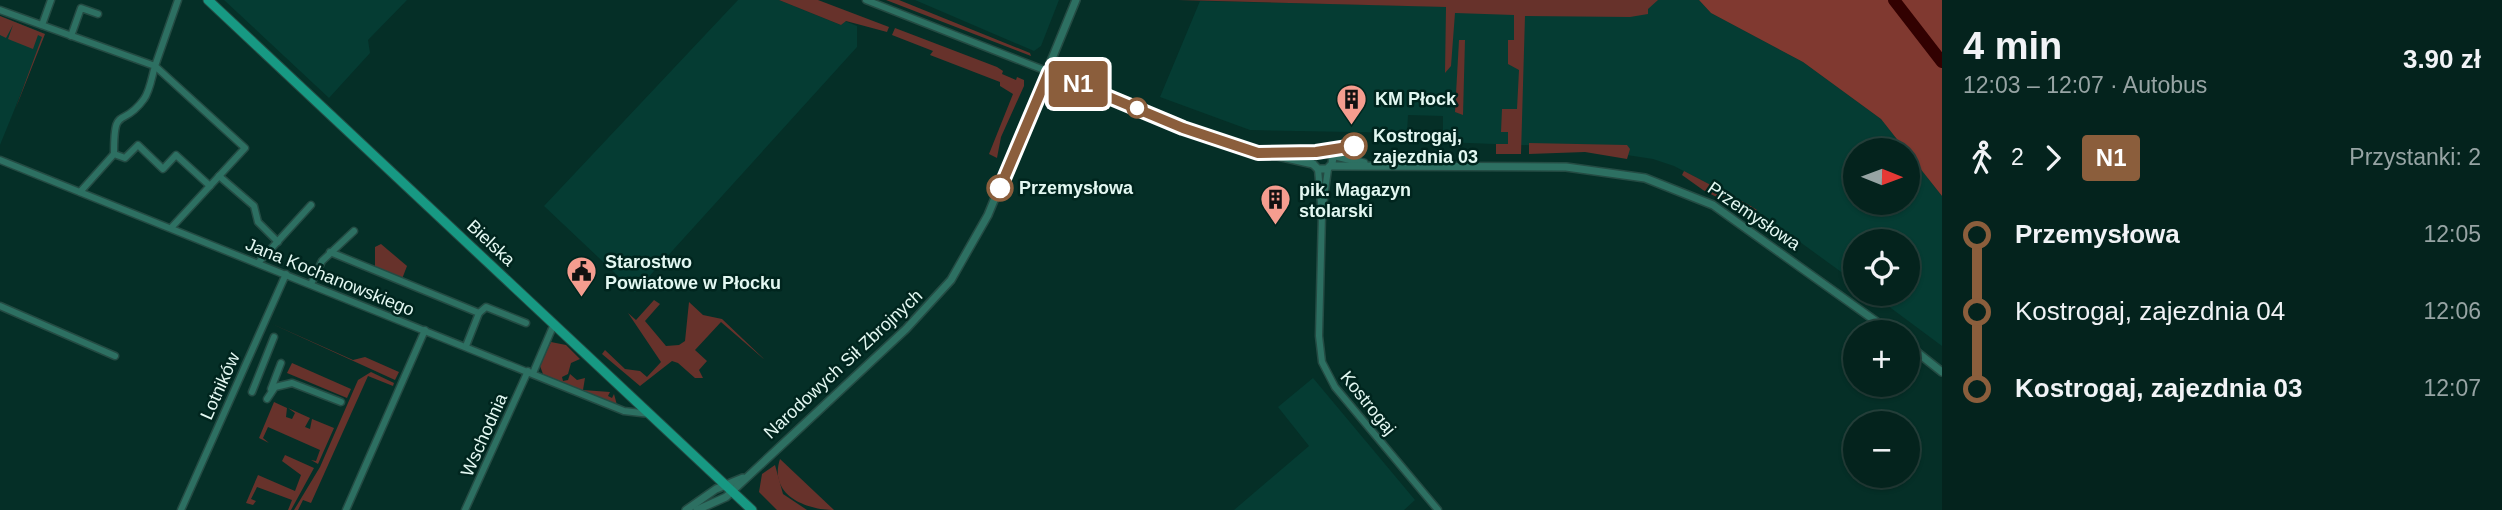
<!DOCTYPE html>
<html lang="pl">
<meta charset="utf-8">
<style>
body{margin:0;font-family:Arial,sans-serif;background:#122f2a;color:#f1f3f6;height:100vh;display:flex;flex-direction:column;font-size:26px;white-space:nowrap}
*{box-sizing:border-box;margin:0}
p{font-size:23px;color:#97a4a4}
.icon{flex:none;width:38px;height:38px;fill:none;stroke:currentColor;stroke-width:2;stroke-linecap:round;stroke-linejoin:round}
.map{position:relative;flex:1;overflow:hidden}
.drawer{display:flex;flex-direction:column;background:#04231d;width:560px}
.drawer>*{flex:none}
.badge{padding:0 14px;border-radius:5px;font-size:24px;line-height:46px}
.needle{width:46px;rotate:91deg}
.buttons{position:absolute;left:1843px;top:138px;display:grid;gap:14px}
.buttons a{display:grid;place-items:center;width:77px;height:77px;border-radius:50%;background:#04231d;box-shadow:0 2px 5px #0004,0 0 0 2px #25403b;font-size:35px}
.map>.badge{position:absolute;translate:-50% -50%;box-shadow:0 0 0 4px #fff}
.legs{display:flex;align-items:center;gap:10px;height:77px;padding:0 21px;font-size:23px}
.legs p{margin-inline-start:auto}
.overview{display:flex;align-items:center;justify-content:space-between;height:119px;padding:0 21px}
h1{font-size:38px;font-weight:700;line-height:52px}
ul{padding:0 21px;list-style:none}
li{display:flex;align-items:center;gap:24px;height:77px;font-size:26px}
li i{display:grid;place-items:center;width:10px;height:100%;margin:0 9px;background:currentColor}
li i::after{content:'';width:18px;height:18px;margin:-9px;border:5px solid;border-radius:50%;background:#04231d}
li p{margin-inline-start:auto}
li:first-child i{background:linear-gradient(#0000 50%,currentColor 0)}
li:last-child i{background:linear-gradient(currentColor 50%,#0000 0)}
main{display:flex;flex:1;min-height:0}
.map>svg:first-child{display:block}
</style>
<main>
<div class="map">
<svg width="1942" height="510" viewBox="0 0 1942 510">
<rect width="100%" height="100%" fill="#052f27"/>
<g fill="#053c33">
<path d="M224 0H407L368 40 370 53 329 98Z"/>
<path d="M738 0H779L841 25 845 21 857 26V47L635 292 544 206Z"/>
<path d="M915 0H1059L1041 46 1034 51Z"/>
<path d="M1649 0H1699L1711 13 1803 62 1881 119 1906 150H1855V203H1908V153L1942 196V346L1872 294H1908V242H1855V282L1749 205 1674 166 1653 159 1574 147 1443 142V116L1408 115 1407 133 1250 130 1160 97 1200 1 1637 11Z"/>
<path d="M0 16 45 34 0 145Z"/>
<path d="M1313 378 1415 500 1404 510H1234L1309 446 1278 407Z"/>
</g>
<g fill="#67322b">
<path d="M779 0H818L889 27 887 32 846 21 841 25Z"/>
<path d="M886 0H899L1030 53 1031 56Z"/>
<path d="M1178 0H1658L1648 9V14L1630 17 1525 16 1521 154H1496V144H1508V132H1501L1502 109H1517L1519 70 1508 64V40H1514V15L1455 13 1451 66 1445 73 1446 7Z"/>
<path d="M0 16 45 34 15 110 42 37 38 35 33 49 8 39 13 25 6 38 0 35Z"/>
<path d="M895 28 997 67 1003 71 1002 74 1016 80 1017 77 1024 80V86L1001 137 997 158 989 154 1013 94 1000 86V82L930 55 933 51 892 35Z"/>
<path d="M1459 40H1465L1463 115 1455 112Z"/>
<path d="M1529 143 1627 145 1630 149 1627 159 1585 152 1529 154Z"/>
<path d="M1684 171 1749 205 1757 210 1753 216 1703 190 1682 175Z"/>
<path d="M381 244 407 266 402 279 375 267V247Z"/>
<path d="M654 300 660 304 645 321 666 346 679 345 685 341 689 302 703 315 722 319 765 360 721 322 695 350 707 361 699 370 703 378H695L678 363 672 361 640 386 602 354 605 350 625 369 640 371 647 377 661 362 628 313 636 320Z"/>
<path d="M270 323 353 360 365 357 399 372 395 380Z"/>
<path d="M551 342 566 345 580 359 571 363 568 374 562 377 563 381 568 380 570 374 577 380 585 378 583 390 610 392 608 396 612 398 614 394 617 405 543 374 540 366Z"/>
<path d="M292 363 351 389 347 398 287 373Z"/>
<path d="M371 372 394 383 393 386 368 376 311 503 303 500 298 510H294L320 467 358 380Z"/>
<path d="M274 402 287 408 286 417 292 419 295 413 288 408 310 418 305 427 310 429 312 419 334 428 318 464 311 460 316 461 320 450 268 427 263 438 269 443 259 438Z"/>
<path d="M285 455 314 468 291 510H288L292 500 257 487 251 499 256 501 253 505 246 503 258 475 295 491 301 475 282 461Z"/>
<path d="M780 459 834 510C806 510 768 495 780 459Z"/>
<path d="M775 465 783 494 807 510H777L759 492 762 474Z"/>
</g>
<path fill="#803930" d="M1699 0H1942V196L1881 119 1803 62 1711 13Z"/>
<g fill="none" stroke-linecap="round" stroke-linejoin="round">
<path stroke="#320101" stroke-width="12" d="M1894 0 1942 62"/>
<defs>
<g id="minor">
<path d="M866 0 1049 72"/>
<path d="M0 10 155 66C152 76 150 91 144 99 122 130 114 102 114 154"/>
<path d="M42 25 51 0"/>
<path d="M71 36 81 8 98 14"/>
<path d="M0 160 624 411 650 414"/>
<path d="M1318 169 1321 204"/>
<path d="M1328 169 1322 213 1319 336 1322 362 1335 387 1438 510"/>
<path d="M219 176 254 206 258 222 278 242"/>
<path d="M80 192 114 154 125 158 138 145 163 169 176 155 210 186"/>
<path d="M171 228 245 148 155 66 178 0"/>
<path d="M330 252 479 313"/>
<path d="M258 263 311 205"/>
<path d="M311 284 322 261 354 231"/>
<path d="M0 306 115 356"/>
<path d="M466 346 479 313 486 307 526 323"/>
<path d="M533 373 554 324"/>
<path d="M271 389 281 363"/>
<path d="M252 392 274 337"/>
<path d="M267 399 275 387 292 383 341 402"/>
<path d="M181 510 286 274"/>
<path d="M346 510 425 330"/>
<path d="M465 510 528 371"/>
</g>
<g id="tertiary">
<path d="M1049 72 1227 145 1313 164"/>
<path d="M1282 154 1323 149 1333 156 1332 164 1327 169H1318L1313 164"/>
<path d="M1332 155 1364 163"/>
<path d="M1332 166 1566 167 1645 178 1713 205 1891 332"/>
<path d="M1908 345 1942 372"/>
<path d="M686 510 716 489 743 478"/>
<path d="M697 510 726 497 906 329 951 280 988 215 1076 0"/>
</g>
<path id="secondary" d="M208 0 752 510"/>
</defs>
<use href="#minor" stroke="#244b43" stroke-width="9"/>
<use href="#tertiary" stroke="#244b43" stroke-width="10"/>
<use href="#secondary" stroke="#244b43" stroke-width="11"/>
<use href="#minor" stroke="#2d7062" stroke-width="6"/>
<use href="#tertiary" stroke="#2d7062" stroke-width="7"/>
<use href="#secondary" stroke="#179983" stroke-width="9"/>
</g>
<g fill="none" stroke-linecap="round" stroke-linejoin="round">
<defs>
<path id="line-1" d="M1000 188 1049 72 1183 128 1258 153 1316 152 1354 146"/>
</defs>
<use href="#line-1" stroke="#fff" stroke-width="16"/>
<use href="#line-1" stroke="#8b5e3c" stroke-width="10"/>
</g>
<defs>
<symbol id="building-pin" viewBox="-11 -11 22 30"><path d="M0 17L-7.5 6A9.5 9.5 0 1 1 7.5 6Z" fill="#f59d8f" stroke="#00251e"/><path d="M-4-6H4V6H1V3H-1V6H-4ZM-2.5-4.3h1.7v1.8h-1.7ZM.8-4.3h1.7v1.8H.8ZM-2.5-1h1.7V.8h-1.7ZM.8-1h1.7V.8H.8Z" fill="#111"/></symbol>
<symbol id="civic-pin" viewBox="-11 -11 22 30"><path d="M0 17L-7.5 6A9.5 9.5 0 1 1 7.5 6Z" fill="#f59d8f" stroke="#00251e"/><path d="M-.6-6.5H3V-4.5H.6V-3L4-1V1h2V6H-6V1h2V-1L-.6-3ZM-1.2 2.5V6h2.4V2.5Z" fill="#111"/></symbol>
</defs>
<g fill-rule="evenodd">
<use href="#building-pin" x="1334" y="82" width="35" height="47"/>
<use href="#building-pin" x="1258" y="182" width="35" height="47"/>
<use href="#civic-pin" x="564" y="254" width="35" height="47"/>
</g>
<g fill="#fff" stroke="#8b5e3c" stroke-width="3.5">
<circle cx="1137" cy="108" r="9"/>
<circle cx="1354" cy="146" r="12"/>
<circle cx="1000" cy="188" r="12"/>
</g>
<g text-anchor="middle" stroke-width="5" stroke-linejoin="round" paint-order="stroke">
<g font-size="18" font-weight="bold" fill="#e3f8f2" stroke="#00251e" text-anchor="start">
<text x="1375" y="105">KM Płock</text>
<text x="1299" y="196">pik. Magazyn<tspan x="1299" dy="21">stolarski</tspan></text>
<text x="605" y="268">Starostwo<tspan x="605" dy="21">Powiatowe w Płocku</tspan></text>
</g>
<g font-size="18" font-weight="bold" fill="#e3f8f2" stroke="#00251e" text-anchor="start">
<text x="1373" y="142">Kostrogaj,<tspan x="1373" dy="21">zajezdnia 03</tspan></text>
<text x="1019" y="194">Przemysłowa</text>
</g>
<g font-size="18" fill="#e3f8f2" stroke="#00251e">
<text transform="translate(1754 216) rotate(34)" y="6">Przemysłowa</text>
<text transform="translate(491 243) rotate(43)" y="6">Bielska</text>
<text transform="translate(330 277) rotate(22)" y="6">Jana Kochanowskiego</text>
<text transform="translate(843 364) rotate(-43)" y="6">Narodowych Sił Zbrojnych</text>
<text transform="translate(220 386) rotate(-66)" y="6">Lotników</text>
<text transform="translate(1368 403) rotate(51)" y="6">Kostrogaj</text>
<text transform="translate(484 435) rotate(-66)" y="6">Wschodnia</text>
</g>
</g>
</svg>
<div class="buttons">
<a><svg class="needle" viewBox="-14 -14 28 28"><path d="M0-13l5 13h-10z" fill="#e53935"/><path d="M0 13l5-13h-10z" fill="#97a4a4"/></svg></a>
<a><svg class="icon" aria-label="locate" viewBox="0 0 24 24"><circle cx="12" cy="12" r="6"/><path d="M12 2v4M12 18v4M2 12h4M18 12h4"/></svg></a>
<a>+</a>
<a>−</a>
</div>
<b class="badge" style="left:1078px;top:84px;background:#8b5e3c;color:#fff">N1</b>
</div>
<section class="drawer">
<div class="overview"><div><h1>4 min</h1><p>12:03 – 12:07 · Autobus</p></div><b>3.90 zł</b></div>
<div class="legs"><svg class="icon" aria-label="walk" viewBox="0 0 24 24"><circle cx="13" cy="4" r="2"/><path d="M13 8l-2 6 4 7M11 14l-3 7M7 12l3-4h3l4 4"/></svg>2<svg class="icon" aria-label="forward" viewBox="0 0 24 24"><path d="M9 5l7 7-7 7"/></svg><b class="badge" style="background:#8b5e3c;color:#fff">N1</b><p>Przystanki: 2</p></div>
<ul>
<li><i style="color:#8b5e3c"></i><b>Przemysłowa</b><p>12:05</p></li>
<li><i style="color:#8b5e3c"></i><span>Kostrogaj, zajezdnia 04</span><p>12:06</p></li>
<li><i style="color:#8b5e3c"></i><b>Kostrogaj, zajezdnia 03</b><p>12:07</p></li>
</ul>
</section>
</main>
